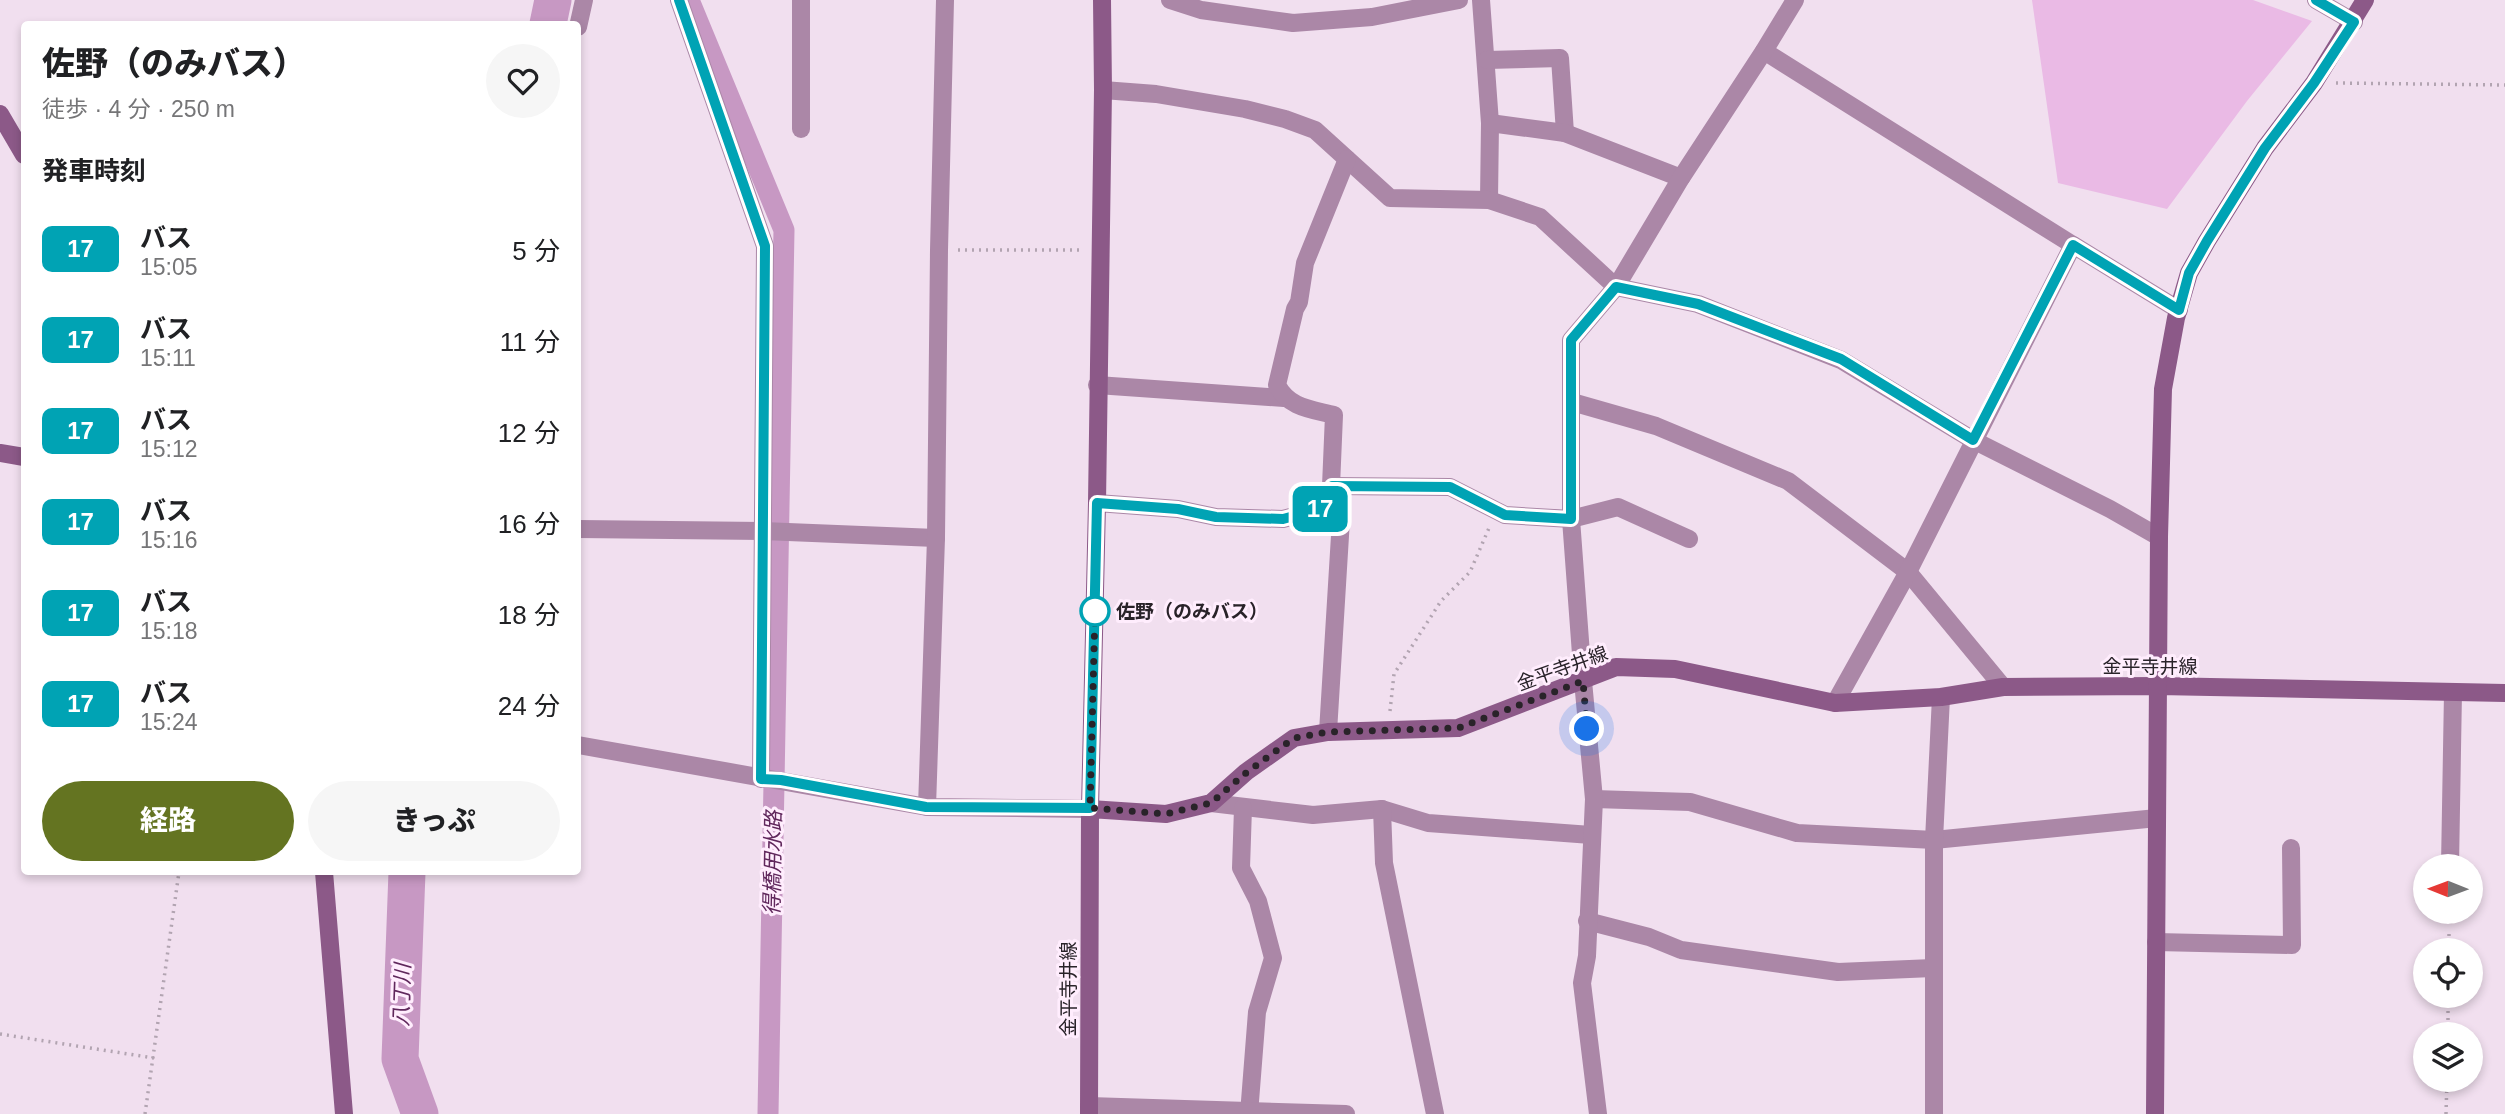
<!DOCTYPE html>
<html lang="ja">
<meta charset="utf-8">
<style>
body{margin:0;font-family:Helvetica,"Noto Sans JP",sans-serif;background:#f6f6f6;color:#202124;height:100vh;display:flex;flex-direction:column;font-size:26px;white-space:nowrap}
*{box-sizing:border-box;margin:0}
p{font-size:23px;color:#757577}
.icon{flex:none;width:38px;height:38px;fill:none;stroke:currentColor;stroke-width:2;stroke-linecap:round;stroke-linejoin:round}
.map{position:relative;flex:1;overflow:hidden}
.side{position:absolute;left:21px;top:21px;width:560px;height:854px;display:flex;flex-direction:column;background:#fff;border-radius:7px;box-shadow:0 4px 10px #0003}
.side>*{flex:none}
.badge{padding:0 14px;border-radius:10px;font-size:24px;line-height:46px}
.needle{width:46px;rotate:271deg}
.buttons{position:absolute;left:2413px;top:854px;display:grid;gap:14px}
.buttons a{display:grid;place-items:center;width:70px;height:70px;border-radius:50%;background:#fff;box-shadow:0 4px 10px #0003;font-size:35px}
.you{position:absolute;width:35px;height:35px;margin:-18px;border:5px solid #fff;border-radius:50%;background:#1a73e8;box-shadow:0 0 0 10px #1a73e833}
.map>.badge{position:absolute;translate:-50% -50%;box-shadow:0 0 0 4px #fff}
h2{padding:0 21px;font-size:26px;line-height:63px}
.round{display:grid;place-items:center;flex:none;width:74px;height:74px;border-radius:37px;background:#f6f6f6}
.overview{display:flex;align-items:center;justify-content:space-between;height:119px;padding:0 21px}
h1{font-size:33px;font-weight:800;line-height:52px}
.cta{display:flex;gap:14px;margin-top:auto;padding:14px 21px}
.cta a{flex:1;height:80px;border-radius:42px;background:#647421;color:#fff;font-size:28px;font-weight:800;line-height:80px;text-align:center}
.cta a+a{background:#f6f6f6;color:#202124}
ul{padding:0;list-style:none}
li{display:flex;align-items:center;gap:21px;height:91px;padding:0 21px}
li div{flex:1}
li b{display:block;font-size:26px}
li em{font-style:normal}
li .badge{min-width:77px;font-weight:700;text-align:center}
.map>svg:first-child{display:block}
</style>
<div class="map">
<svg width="2505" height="1114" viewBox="0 0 2505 1114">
<rect width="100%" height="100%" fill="#f1dfef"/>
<path fill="#eabae5" d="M2032 0H2253L2312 21 2247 101 2167 209 2058 183Z"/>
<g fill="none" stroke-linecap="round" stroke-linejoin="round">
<path stroke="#c798c3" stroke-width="21" d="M689 0 784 230 768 1114"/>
<g stroke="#c798c3" stroke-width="37">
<path d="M548 24 553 0"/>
<path d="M407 872 400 1059 420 1114"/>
</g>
<g stroke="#b2a4b1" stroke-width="3.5" stroke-dasharray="2 5" stroke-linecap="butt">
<path d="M2336 83 2505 85"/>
<path d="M958 250H1084"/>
<path d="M1390 711 1394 674 1441 601 1470 572 1489 528"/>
<path d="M2449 950V931"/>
<path d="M0 1034 154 1058"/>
<path d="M2448 1034V996"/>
<path d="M145 1114 179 872"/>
<path d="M2446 1114 2447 1080"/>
</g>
<g stroke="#ab87a7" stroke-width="18">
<path d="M679 0 765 246 761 779"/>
<path d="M1170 0 1201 10 1293 23 1372 17 1459 0"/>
<path d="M1481 0 1490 123 1489 200"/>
<path d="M2316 0 2354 22"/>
<path d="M578 27 584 0"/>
<path d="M1764 51 2073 245"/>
<path d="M1487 60 1560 58 1565 133"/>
<path d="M1103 90 1156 94 1245 109 1285 119 1315 130 1390 198 1489 200 1540 217 1616 287 1698 304 1841 360 1973 440 2110 509 2159 537"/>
<path d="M1490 123 1565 133 1681 178"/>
<path d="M801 129V0"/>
<path d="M1097 385 1284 398"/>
<path d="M1572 402 1656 426 1788 481 1908 572 2003 687"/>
<path d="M1331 486 1450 487 1505 515 1571 519 1618 507 1689 539"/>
<path d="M1097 503 1178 509 1216 517 1283 519 1342 503"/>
<path d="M578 529 763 531 936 538"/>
<path d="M1835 703 1908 572 2073 245 2179 310"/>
<path d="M1328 732 1342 503 1331 486 1334 415C1310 409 1289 408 1277 385L1295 309 1299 302 1305 263 1347 159"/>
<path d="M578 745 927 807 1090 809"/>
<path d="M1594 799 1690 802 1797 833 1934 840 2157 818"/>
<path d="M1211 803 1313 815 1382 809 1428 823 1591 835"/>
<path d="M927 807 936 538 939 250 945 0"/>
<path d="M1243 808 1241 868 1258 901 1273 958 1257 1012 1249 1114"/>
<path d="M1382 809 1384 863 1435 1114"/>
<path d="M2450 866 2453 692"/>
<path d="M2449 915V912"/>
<path d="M1587 921 1649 937 1681 950 1838 972 1933 968"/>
<path d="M2156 942 2292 945 2291 848"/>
<path d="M1089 1106 1346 1114"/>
<path d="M1598 1114 1582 983 1587 956 1594 799 1583 681 1571 519V340L1616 287 1681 178 1764 51 1795 0"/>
<path d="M1934 1114V840L1941 697"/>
</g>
<g stroke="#8c5988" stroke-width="18">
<path d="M0 114 24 155"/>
<path d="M0 453 24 457"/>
<path d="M1090 809 1097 503 1103 90 1102 0"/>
<path d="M324 872 344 1114"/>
<path d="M1089 1114 1090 809 1166 814 1211 803 1246 772 1294 738 1328 732 1458 728 1616 667 1675 669 1835 703 1941 697 2003 687 2159 686 2505 693"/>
<path d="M2155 1114 2159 537 2163 389 2176 318 2189 273 2207 241 2265 148 2314 83 2365 0"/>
</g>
</g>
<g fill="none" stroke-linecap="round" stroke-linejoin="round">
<defs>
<path id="line" d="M679 0 765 246 761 779 781 780 926 807 1090 808 1097 503 1178 509 1216 517 1283 519 1342 503 1332 486 1450 487 1505 515 1571 519V340L1616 287 1698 304 1841 359 1973 440 2073 245 2179 310 2189 273 2207 241 2265 148 2314 83 2354 22 2316 0"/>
</defs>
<use href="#line" stroke="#fff" stroke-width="16"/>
<use href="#line" stroke="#00a3b4" stroke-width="10"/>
<path stroke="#292329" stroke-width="7" stroke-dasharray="0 12.6" d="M1095 611 1090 808 1166 814 1211 803 1247 772 1294 738 1328 732 1458 728 1583 681 1587 729"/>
</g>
<circle fill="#fff" stroke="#00a3b4" stroke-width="3.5" cx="1095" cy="611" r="14"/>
<g text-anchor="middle" stroke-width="6" stroke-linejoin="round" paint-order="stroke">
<g font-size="19" font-weight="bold" fill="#292329" stroke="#ffedfd" text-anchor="start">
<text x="1116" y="618">佐野（のみバス）</text>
</g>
<g font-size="19" fill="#292329" stroke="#ffedfd">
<text x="2150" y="673">金平寺井線</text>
<text transform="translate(1562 668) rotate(-20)" y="7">金平寺井線</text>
<text transform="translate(1068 989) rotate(-90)" y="7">金平寺井線</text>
</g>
<g font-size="21" font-style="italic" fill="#60275c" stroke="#ffedfd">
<text transform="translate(773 863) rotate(-89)" y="7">得橋用水路</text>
<text transform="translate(402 995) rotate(-88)" y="7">八丁川</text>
</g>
</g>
</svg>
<div class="buttons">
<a><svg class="needle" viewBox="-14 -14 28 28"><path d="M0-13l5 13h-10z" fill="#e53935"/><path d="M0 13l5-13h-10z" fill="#757577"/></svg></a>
<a><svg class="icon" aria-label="locate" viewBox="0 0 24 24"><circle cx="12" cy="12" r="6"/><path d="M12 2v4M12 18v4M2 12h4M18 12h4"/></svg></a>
<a><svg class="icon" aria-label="layers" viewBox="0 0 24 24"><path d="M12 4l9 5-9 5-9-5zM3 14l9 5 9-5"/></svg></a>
</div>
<div class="you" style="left:1587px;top:729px"></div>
<b class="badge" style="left:1320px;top:509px;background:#00a3b4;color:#fff">17</b>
<section class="side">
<div class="overview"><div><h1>佐野（のみバス）</h1><p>徒歩 · 4 分 · 250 m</p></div><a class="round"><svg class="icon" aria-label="heart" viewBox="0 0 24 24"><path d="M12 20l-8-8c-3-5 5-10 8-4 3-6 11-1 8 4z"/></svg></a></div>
<h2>発車時刻</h2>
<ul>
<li><span class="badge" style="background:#00a3b4;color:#fff">17</span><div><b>バス</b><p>15:05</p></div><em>5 分</em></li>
<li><span class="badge" style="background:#00a3b4;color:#fff">17</span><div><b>バス</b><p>15:11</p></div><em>11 分</em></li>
<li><span class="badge" style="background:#00a3b4;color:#fff">17</span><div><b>バス</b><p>15:12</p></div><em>12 分</em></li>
<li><span class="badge" style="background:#00a3b4;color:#fff">17</span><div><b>バス</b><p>15:16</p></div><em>16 分</em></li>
<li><span class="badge" style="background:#00a3b4;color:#fff">17</span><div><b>バス</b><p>15:18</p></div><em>18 分</em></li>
<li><span class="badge" style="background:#00a3b4;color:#fff">17</span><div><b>バス</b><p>15:24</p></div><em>24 分</em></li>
</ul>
<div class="cta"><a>経路</a><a>きっぷ</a></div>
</section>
</div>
